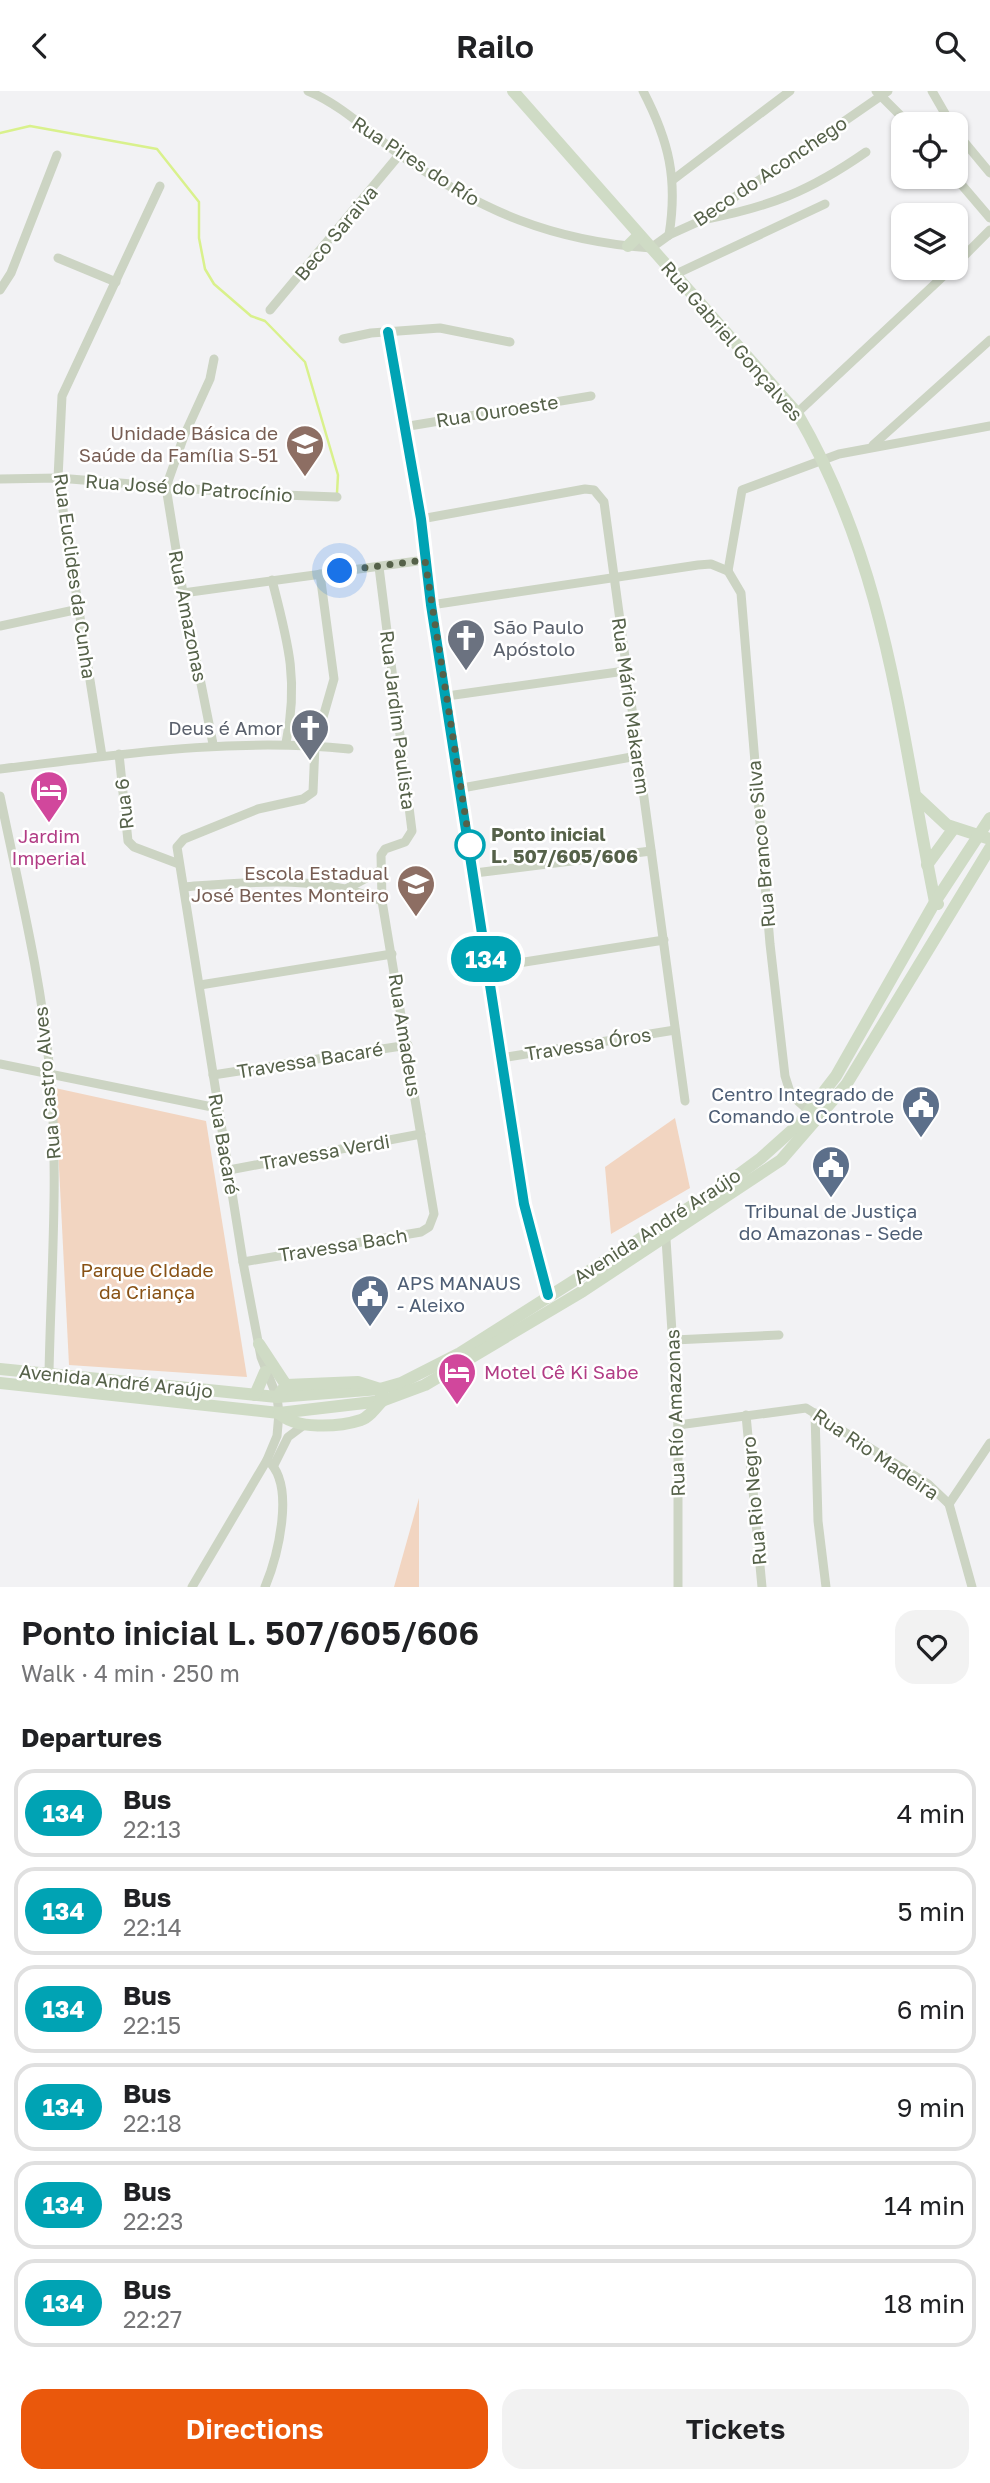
<!DOCTYPE html>
<meta charset="utf-8">
<style>
body{margin:0;font-family:"Golos Text",sans-serif;background:#f2f2f2;color:#202124;height:100vh;display:flex;flex-direction:column;font-size:26px;white-space:nowrap}
*{box-sizing:border-box;margin:0}
p{font-size:23px;color:#757577}
.icon{flex:none;width:38px;height:38px;fill:none;stroke:currentColor;stroke-width:2;stroke-linecap:round;stroke-linejoin:round}
.map{position:relative;height:1496px;overflow:hidden}
.panel{display:flex;flex-direction:column;background:#fff;flex:1}
.panel>*{flex:none}
.badge{padding:0 14px;border-radius:23px;font-size:24px;line-height:46px}
.tools{position:absolute;left:891px;top:21px;display:grid;gap:14px}
.tools a{display:grid;place-items:center;width:77px;height:77px;border-radius:14px;background:#fff;box-shadow:0 2px 5px #0004;font-size:35px}
.you{position:absolute;width:35px;height:35px;margin:-18px;border:5px solid #fff;border-radius:50%;background:#1a73e8;box-shadow:0 0 0 10px #1a73e833}
.map>.badge{position:absolute;translate:-50% -50%;box-shadow:0 0 0 4px #fff}
h2{padding:0 21px;font-size:26px;line-height:63px}
.round{display:grid;place-items:center;flex:none;width:74px;height:74px;border-radius:21px;background:#f2f2f2}
.summary{display:flex;align-items:center;justify-content:space-between;height:119px;padding:0 21px}
h1{font-size:33px;font-weight:600;line-height:52px}
.primary-button{display:flex;gap:14px;margin-top:auto;padding:14px 21px}
.primary-button a{flex:1;height:80px;border-radius:21px;background:#ea580c;color:#fff;font-size:28px;font-weight:600;line-height:80px;text-align:center}
.primary-button a+a{background:#f2f2f2;color:#202124}
ul{padding:0;list-style:none}
li{display:flex;align-items:center;gap:21px;height:88px;margin:0 14px 10px;padding:0 7px;border:4px solid #e0e0e0;border-radius:21px}
li div{flex:1}
li b{display:block;font-size:26px}
li em{font-style:normal}
li .badge{min-width:77px;font-weight:700;text-align:center}
header{display:flex;justify-content:space-between;align-items:center;height:91px;padding:0 21px;background:#fff;font-size:32px;font-weight:600}
.map>svg:first-child{display:block}
</style>
<header><svg class="icon" aria-label="back" viewBox="0 0 24 24"><path d="M15 5l-7 7 7 7"/></svg>Railo<svg class="icon" aria-label="search" viewBox="0 0 24 24"><circle cx="10" cy="10" r="6"/><path d="M15 15l6 6"/></svg></header>
<div class="map">
<svg width="990" height="1496" viewBox="0 0 990 1496">
<rect width="100%" height="100%" fill="#f2f2f4"/>
<g fill="#f2d5c1">
<path d="M55 997 206 1030 247 1286 69 1274Z"/>
<path d="M675 1027 690 1097 611 1143 605 1076Z"/>
<path d="M419 1407V1496H394Z"/>
</g>
<g fill="none" stroke-linecap="round" stroke-linejoin="round">
<path stroke="#d9f18c" stroke-width="2.5" d="M0 42 30 35 157 58 199 111V147L205 178 214 193 251 225 265 230 305 271 338 384 337 402"/>
<g stroke="#ccd4c3" stroke-width="9">
<path d="M308 0C342 14 371 43 400 64 482 120 551 150 651 157L669 144 700 130 888 0"/>
<path d="M643 0C669 50 678 88 669 144"/>
<path d="M876 0 909 33"/>
<path d="M932 0 951 33"/>
<path d="M956 41 990 82"/>
<path d="M955 86 990 127"/>
<path d="M674 88 790 0"/>
<path d="M702 129C770 116 810 100 866 61"/>
<path d="M58 167 116 191"/>
<path d="M956 173 990 139"/>
<path d="M676 183 825 113"/>
<path d="M0 199 11 182 57 64"/>
<path d="M270 219 400 63"/>
<path d="M388 241 421 428 524 1113 548 1204"/>
<path d="M343 248 371 242 440 237 510 251"/>
<path d="M797 322 952 177"/>
<path d="M403 336 591 305"/>
<path d="M873 354 990 249"/>
<path d="M0 388 58 387 257 403 337 406"/>
<path d="M421 428 585 398 594 399 604 411 685 1010"/>
<path d="M728 480 741 502 770 853 785 985 791 1004 809 1020"/>
<path d="M728 480 742 399 839 363 990 335"/>
<path d="M272 489C288 551 299 589 286 652"/>
<path d="M183 502 425 469"/>
<path d="M431 514 698 474 711 473 728 480"/>
<path d="M0 535 79 518"/>
<path d="M447 605 625 580"/>
<path d="M213 653 183 502 166 396 184 345 210 288 214 268"/>
<path d="M119 663 128 750 134 756 179 773"/>
<path d="M102 665 58 387 62 305 160 95"/>
<path d="M0 678C117 664 231 646 349 658"/>
<path d="M462 697 637 665"/>
<path d="M0 705C19 797 42 890 50 983 59 1082 51 1183 49 1282"/>
<path d="M475 782 651 760"/>
<path d="M184 796C250 791 319 783 382 810"/>
<path d="M346 798 381 779"/>
<path d="M487 877 664 849"/>
<path d="M200 894 392 863"/>
<path d="M501 967 675 939"/>
<path d="M0 973 217 1017"/>
<path d="M213 984 408 954"/>
<path d="M229 1079 421 1043"/>
<path d="M666 1148 678 1334V1496"/>
<path d="M243 1171 421 1141 429 1136 434 1123 382 810 381 764 385 758 405 751 412 740 379 476"/>
<path d="M674 1249 779 1244"/>
<path d="M815 1322 818 1430 826 1496"/>
<path d="M746 1324 762 1496"/>
<path d="M678 1334 806 1317 928 1393 949 1413"/>
<path d="M274 1374 288 1346 304 1334"/>
<path d="M949 1413 972 1496"/>
<path d="M949 1413 990 1352"/>
<path d="M192 1496 267 1369 277 1345 279 1322 277 1306 261 1266 243 1171 177 756 184 748 258 718 303 708 313 701 315 654 334 588 320 483"/>
<path d="M265 1496C277 1467 297 1393 267 1369"/>
</g>
<g stroke="#cfdbc5" stroke-width="12">
<path d="M513 0 797 322C888 478 900 639 935 811L938 813"/>
<path d="M628 155 639 144"/>
<path d="M917 706 947 734 987 747"/>
<path d="M927 774 954 737"/>
<path d="M259 1253 286 1294"/>
<path d="M0 1278 277 1306 380 1298 401 1292 460 1262 723 1095 761 1067 799 1033 836 985 935 811 990 727"/>
<path d="M0 1292 279 1322 382 1310 425 1294 583 1200 781 1069 846 994 990 757"/>
<path d="M255 1304 265 1281"/>
<path d="M277 1306 286 1294 358 1291 380 1298 382 1310C376 1317 369 1326 361 1329 339 1336 295 1339 279 1322"/>
</g>
</g>
<g fill="none" stroke-linecap="round" stroke-linejoin="round">
<defs>
<path id="line" d="M388 241 421 428 431 514 524 1113 548 1204"/>
</defs>
<use href="#line" stroke="#fff" stroke-width="16"/>
<use href="#line" stroke="#00a3b4" stroke-width="10"/>
<path stroke="#556149" stroke-width="7" stroke-dasharray="0 12.6" d="M340 480 425 469 471 761 470 754"/>
</g>
<defs>
<symbol id="school-pin" viewBox="-11 -11 22 30"><path d="M0 17L-7.5 6A9.5 9.5 0 1 1 7.5 6Z" fill="#8d6e63" stroke="#fff"/><path d="M0-5L7-2L0 1L-7-2ZM-4 1L0 2.5L4 1V4Q0 6-4 4Z" fill="#fff"/></symbol>
<symbol id="church-pin" viewBox="-11 -11 22 30"><path d="M0 17L-7.5 6A9.5 9.5 0 1 1 7.5 6Z" fill="#6b7280" stroke="#fff"/><path d="M-1.2-6h2.4v3.5h3.3v2.4h-3.3V6h-2.4V-.1h-3.3v-2.4h3.3Z" fill="#fff"/></symbol>
<symbol id="hotel-pin" viewBox="-11 -11 22 30"><path d="M0 17L-7.5 6A9.5 9.5 0 1 1 7.5 6Z" fill="#d1479c" stroke="#fff"/><path d="M-6-4.5h1.5V1H6V5H4.5V3h-9V5H-6ZM-4 0a1.8 1.8 0 1 1 3.6 0ZM.5 0V-2.5h3Q6-2.5 6 0Z" fill="#fff"/></symbol>
<symbol id="civic-pin" viewBox="-11 -11 22 30"><path d="M0 17L-7.5 6A9.5 9.5 0 1 1 7.5 6Z" fill="#5c6f8a" stroke="#fff"/><path d="M-.6-6.5H3V-4.5H.6V-3L4-1V1h2V6H-6V1h2V-1L-.6-3ZM-1.2 2.5V6h2.4V2.5Z" fill="#fff"/></symbol>
</defs>
<g fill-rule="evenodd">
<use href="#school-pin" x="283" y="331" width="44" height="60"/>
<use href="#church-pin" x="444" y="525" width="44" height="60"/>
<use href="#church-pin" x="288" y="615" width="44" height="60"/>
<use href="#hotel-pin" x="27" y="677" width="44" height="60"/>
<use href="#school-pin" x="394" y="771" width="44" height="60"/>
<use href="#civic-pin" x="899" y="992" width="44" height="60"/>
<use href="#civic-pin" x="809" y="1052" width="44" height="60"/>
<use href="#civic-pin" x="348" y="1181" width="44" height="60"/>
<use href="#hotel-pin" x="435" y="1259" width="44" height="60"/>
</g>
<circle fill="#fff" stroke="#00a3b4" stroke-width="3.5" cx="470" cy="754" r="14"/>
<g text-anchor="middle" stroke-width="5" stroke-linejoin="round" paint-order="stroke">
<g font-size="19" fill="#556149" stroke="#fff">
<text transform="translate(416 70) rotate(33)" y="7">Rua Pires do Río</text>
<text transform="translate(770 80) rotate(-34)" y="7">Beco do Aconchego</text>
<text transform="translate(336 142) rotate(-50)" y="7">Beco Saraiva</text>
<text transform="translate(732 250) rotate(49)" y="7">Rua Gabriel Gonçalves</text>
<text transform="translate(497 320) rotate(-9)" y="7">Rua Ouroeste</text>
<text transform="translate(189 397) rotate(4)" y="7">Rua José do Patrocínio</text>
<text transform="translate(75 485) rotate(82)" y="7">Rua Euclides da Cunha</text>
<text transform="translate(188 525) rotate(79)" y="7">Rua Amazonas</text>
<text transform="translate(631 615) rotate(82)" y="7">Rua Mário Makarem</text>
<text transform="translate(398 629) rotate(83)" y="7">Rua Jardim Paulista</text>
<text transform="translate(124 713) rotate(-96)" y="7">Rua 6</text>
<text transform="translate(761 753) rotate(-95)" y="7">Rua Branco e Silva</text>
<text transform="translate(405 944) rotate(81)" y="7">Rua Amadeus</text>
<text transform="translate(588 953) rotate(-9)" y="7">Travessa Óros</text>
<text transform="translate(310 969) rotate(-9)" y="7">Travessa Bacaré</text>
<text transform="translate(47 992) rotate(-95)" y="7">Rua Castro Alves</text>
<text transform="translate(224 1053) rotate(80)" y="7">Rua Bacaré</text>
<text transform="translate(325 1061) rotate(-10)" y="7">Travessa Verdi</text>
<text transform="translate(657 1135) rotate(-33)" y="7">Avenida André Araújo</text>
<text transform="translate(343 1154) rotate(-9)" y="7">Travessa Bach</text>
<text transform="translate(116 1290) rotate(6)" y="7">Avenida André Araújo</text>
<text transform="translate(675 1322) rotate(-92)" y="7">Rua Río Amazonas</text>
<text transform="translate(876 1363) rotate(34)" y="7">Rua Rio Madeira</text>
<text transform="translate(754 1410) rotate(-95)" y="7">Rua Rio Negro</text>
</g>
<g font-size="19" fill="#785e54" stroke="#fff" text-anchor="end">
<text x="278" y="349">Unidade Básica de<tspan x="278" dy="22">Saúde da Família S-51</tspan></text>
<text x="389" y="789">Escola Estadual<tspan x="389" dy="22">José Bentes Monteiro</tspan></text>
</g>
<g font-size="19" fill="#5b616d" stroke="#fff" text-anchor="start">
<text x="493" y="543">São Paulo<tspan x="493" dy="22">Apóstolo</tspan></text>
<text x="283" y="644" text-anchor="end">Deus é Amor</text>
</g>
<g font-size="19" font-weight="bold" fill="#556149" stroke="#fff" text-anchor="start">
<text x="491" y="750">Ponto inicial<tspan x="491" dy="22">L. 507/605/606</tspan></text>
</g>
<g font-size="19" fill="#b23c85" stroke="#fff">
<text x="49" y="752">Jardim<tspan x="49" dy="22">Imperial</tspan></text>
<text x="484" y="1288" text-anchor="start">Motel Cê Ki Sabe</text>
</g>
<g font-size="19" fill="#4e5e75" stroke="#fff" text-anchor="end">
<text x="894" y="1010">Centro Integrado de<tspan x="894" dy="22">Comando e Controle</tspan></text>
<text x="831" y="1127" text-anchor="middle">Tribunal de Justiça<tspan x="831" dy="22">do Amazonas - Sede</tspan></text>
<text x="397" y="1199" text-anchor="start">APS MANAUS<tspan x="397" dy="22">- Aleixo</tspan></text>
</g>
<g font-size="19" fill="#885114" stroke="#fff">
<text x="147" y="1186">Parque CIdade<tspan x="147" dy="22">da Criança</tspan></text>
</g>
</g>
</svg>
<div class="tools">
<a><svg class="icon" aria-label="locate" viewBox="0 0 24 24"><circle cx="12" cy="12" r="6"/><path d="M12 2v4M12 18v4M2 12h4M18 12h4"/></svg></a>
<a><svg class="icon" aria-label="layers" viewBox="0 0 24 24"><path d="M12 4l9 5-9 5-9-5zM3 14l9 5 9-5"/></svg></a>
</div>
<div class="you" style="left:340px;top:480px"></div>
<b class="badge" style="left:486px;top:868px;background:#00a3b4;color:#fff">134</b>
</div>
<section class="panel">
<div class="summary"><div><h1>Ponto inicial L. 507/605/606</h1><p>Walk · 4 min · 250 m</p></div><a class="round"><svg class="icon" aria-label="heart" viewBox="0 0 24 24"><path d="M12 20l-8-8c-3-5 5-10 8-4 3-6 11-1 8 4z"/></svg></a></div>
<h2>Departures</h2>
<ul>
<li><span class="badge" style="background:#00a3b4;color:#fff">134</span><div><b>Bus</b><p>22:13</p></div><em>4 min</em></li>
<li><span class="badge" style="background:#00a3b4;color:#fff">134</span><div><b>Bus</b><p>22:14</p></div><em>5 min</em></li>
<li><span class="badge" style="background:#00a3b4;color:#fff">134</span><div><b>Bus</b><p>22:15</p></div><em>6 min</em></li>
<li><span class="badge" style="background:#00a3b4;color:#fff">134</span><div><b>Bus</b><p>22:18</p></div><em>9 min</em></li>
<li><span class="badge" style="background:#00a3b4;color:#fff">134</span><div><b>Bus</b><p>22:23</p></div><em>14 min</em></li>
<li><span class="badge" style="background:#00a3b4;color:#fff">134</span><div><b>Bus</b><p>22:27</p></div><em>18 min</em></li>
</ul>
<div class="primary-button"><a>Directions</a><a>Tickets</a></div>
</section>
